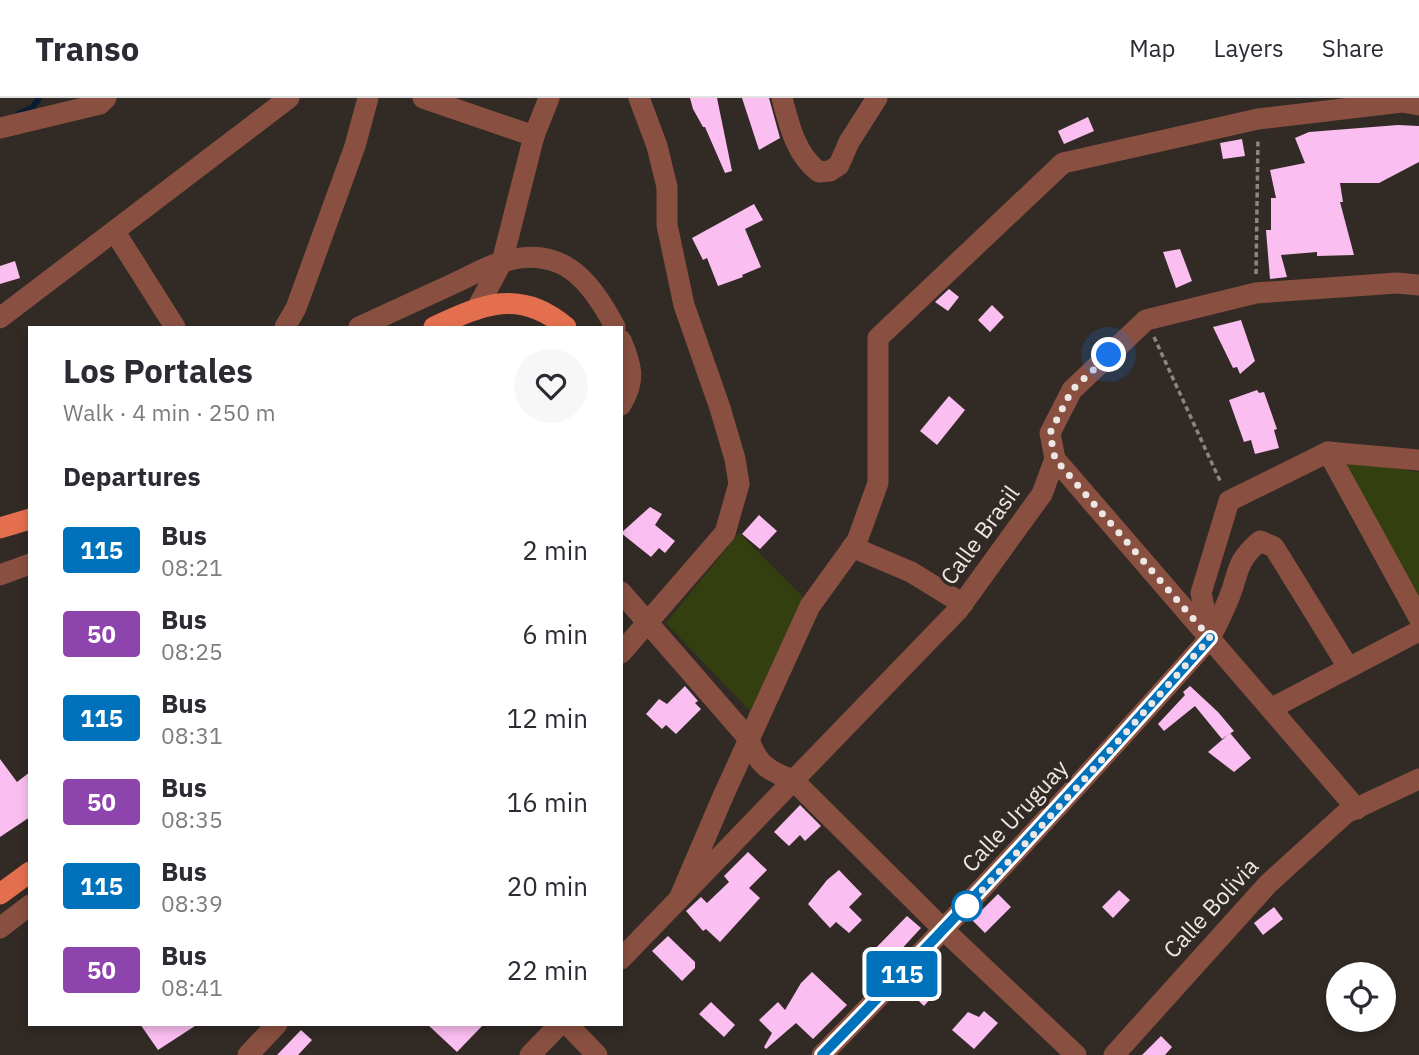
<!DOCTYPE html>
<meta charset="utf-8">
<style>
body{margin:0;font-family:"IBM Plex Sans",sans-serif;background:#f7f7f7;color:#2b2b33;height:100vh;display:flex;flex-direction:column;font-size:26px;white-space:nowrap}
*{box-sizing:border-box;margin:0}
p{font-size:23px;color:#7c7c81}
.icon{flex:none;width:38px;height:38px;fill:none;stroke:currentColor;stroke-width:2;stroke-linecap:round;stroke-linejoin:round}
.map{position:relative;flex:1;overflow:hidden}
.details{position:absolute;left:28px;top:228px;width:595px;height:700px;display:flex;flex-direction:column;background:#fff;border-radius:0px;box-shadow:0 4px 10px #0003}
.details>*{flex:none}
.badge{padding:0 14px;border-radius:5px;font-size:24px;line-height:46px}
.tools{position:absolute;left:1326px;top:864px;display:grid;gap:14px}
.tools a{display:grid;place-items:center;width:70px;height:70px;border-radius:50%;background:#fff;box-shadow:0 4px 10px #0003;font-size:35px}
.you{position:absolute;width:35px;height:35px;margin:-18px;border:5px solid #fff;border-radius:50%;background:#1a73e8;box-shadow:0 0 0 10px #1a73e833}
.map>.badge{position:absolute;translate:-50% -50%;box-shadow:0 0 0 4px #fff}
h2{padding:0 35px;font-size:26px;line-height:63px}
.round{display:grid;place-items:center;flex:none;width:74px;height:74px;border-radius:37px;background:#f7f7f7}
.headline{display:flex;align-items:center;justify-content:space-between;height:119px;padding:0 35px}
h1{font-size:33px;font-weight:800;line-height:52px}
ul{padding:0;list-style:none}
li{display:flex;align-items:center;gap:21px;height:84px;padding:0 35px}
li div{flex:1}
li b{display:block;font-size:26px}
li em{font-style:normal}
li .badge{min-width:77px;font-weight:700;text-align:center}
header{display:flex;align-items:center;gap:42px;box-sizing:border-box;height:98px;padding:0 35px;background:#fff;border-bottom:2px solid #e1e1e2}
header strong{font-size:33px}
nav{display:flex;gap:38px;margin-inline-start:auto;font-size:24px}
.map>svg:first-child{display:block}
</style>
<header>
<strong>Transo</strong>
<nav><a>Map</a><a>Layers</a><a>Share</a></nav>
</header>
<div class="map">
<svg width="1419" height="957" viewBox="0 0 1419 957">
<rect width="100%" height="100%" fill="#312a25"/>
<g fill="#343f0f">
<path d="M1343 363 1419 374V505Z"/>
<path d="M739 435 803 499 750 613 666 525Z"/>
</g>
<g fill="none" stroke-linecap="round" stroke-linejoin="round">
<path stroke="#071d31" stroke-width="6" d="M18 16 32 10 39 0"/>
</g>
<g fill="#fbbef1">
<path d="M690 0H717L732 73 725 75 705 29H703L693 11Z"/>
<path d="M742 0H769L780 40 759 52Z"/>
<path d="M1088 19 1094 33 1064 46 1058 33Z"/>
<path d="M1398 27 1419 28V64L1379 85H1340L1343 104H1340L1354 157 1317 158V154L1281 157 1287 179 1270 181 1266 132H1271V100H1276L1270 72 1305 65 1295 40 1309 34Z"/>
<path d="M1242 41 1245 58 1223 61 1220 45Z"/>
<path d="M754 106 763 122 745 131 761 169 742 177 743 179 718 188 707 160 703 162 692 140Z"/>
<path d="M1180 151 1192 183 1176 190 1163 154Z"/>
<path d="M15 163 20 180 0 186V168Z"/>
<path d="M949 191 959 199 948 213 935 204Z"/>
<path d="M992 207 1004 219 990 234 978 222Z"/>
<path d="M1241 222 1255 263 1240 276 1237 269 1233 270 1213 229Z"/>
<path d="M1257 292 1259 295 1264 294 1277 331 1274 332 1279 350 1255 356 1251 342 1244 344 1229 302Z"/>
<path d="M949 298 965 312 937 347 920 333Z"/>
<path d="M650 409 662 416 655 427 675 443 665 455 659 450 651 459 621 435Z"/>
<path d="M759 417 777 433 760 451 742 436Z"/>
<path d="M685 588 698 603 695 605 701 611 676 636 666 627 662 631 646 616 659 601 667 606Z"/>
<path d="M1190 588 1218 614 1234 633 1222 641 1195 608 1164 633 1158 626 1185 597 1183 594Z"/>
<path d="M1230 635 1251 660 1234 674 1208 654Z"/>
<path d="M0 661 17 684 30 674V719L0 739Z"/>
<path d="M800 707 821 728 805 743 800 737 789 748 774 734Z"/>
<path d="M748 754 767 772 749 790 760 800 720 844 706 831 703 833 686 813 701 799 707 805 729 784 724 778Z"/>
<path d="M839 772 862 796 849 809 862 822 849 835 836 824 830 830 808 806 827 782Z"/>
<path d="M1119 792 1130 802 1113 820 1102 809Z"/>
<path d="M998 796 1011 809 985 835 972 822Z"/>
<path d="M1274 809 1283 821 1263 837 1254 825Z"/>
<path d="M907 818 921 830 884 870 870 856Z"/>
<path d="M668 838 695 864V870L682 883 652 853Z"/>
<path d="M812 874 847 907 813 941 796 925 766 951 764 949 772 935 759 922 778 904 785 912 801 885Z"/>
<path d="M924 875 940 890 924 908 908 893Z"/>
<path d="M711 904 735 927 724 939 699 916Z"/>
<path d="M984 913 998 925 974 951 952 932 968 914 979 919Z"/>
<path d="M140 926H198L158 952Z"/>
<path d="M427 926H484L457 954Z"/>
<path d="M301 932 312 942 298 957H277Z"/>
<path d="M1161 938 1172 949 1165 957H1142Z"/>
</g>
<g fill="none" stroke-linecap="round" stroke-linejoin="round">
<g stroke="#8c8681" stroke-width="3.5" stroke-dasharray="5 3.5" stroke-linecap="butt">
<path d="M1256 176 1258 40"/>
<path d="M1154 239 1221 385"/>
</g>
<g stroke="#895041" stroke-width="21">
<path d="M423 0 534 38"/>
<path d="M782 0C789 27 796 57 819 74L830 73 839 67 849 44 877 0"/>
<path d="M0 30 100 6 106 0"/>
<path d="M115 134 175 229"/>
<path d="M476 212 502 164 534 38 549 0"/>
<path d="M0 220 289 0"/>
<path d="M285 229 296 210 355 48 368 0"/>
<path d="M359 229C392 214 425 199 457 184 472 177 487 168 502 164 561 146 590 181 615 229"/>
<path d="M621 242C632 268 636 282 621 307"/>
<path d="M1328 354 1419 520"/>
<path d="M1055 361 1357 711"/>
<path d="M852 449 911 474 963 506"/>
<path d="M0 477 30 466"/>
<path d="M621 494 749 641C757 666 768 673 793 682L945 833 1076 957"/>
<path d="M1210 537 1201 495 1229 403 1328 354 1419 362"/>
<path d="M621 555 725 435 739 386 735 361 720 310 684 207 667 127V89L657 48 639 0"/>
<path d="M1272 610 1419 533"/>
<path d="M679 801 724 696 810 508 857 443 878 385V240L1063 65 1258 21 1402 4 1419 7"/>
<path d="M0 830 30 807"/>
<path d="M621 861 958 512 1042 396 1055 361 1050 335 1072 292 1146 222 1256 195 1397 185 1419 187"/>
<path d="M567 926 597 957"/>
<path d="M248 957 277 926"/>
<path d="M530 957 560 926"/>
<path d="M822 957C956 821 1084 682 1210 540 1219 523 1227 507 1233 489 1239 467 1242 458 1260 443L1274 449 1348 569"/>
<path d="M1114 957 1268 786 1346 715 1419 681"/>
</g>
<g stroke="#e46f4f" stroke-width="21">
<path d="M434 229C483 206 520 190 566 229"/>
<path d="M0 430 30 421"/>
<path d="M0 796 30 774"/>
</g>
</g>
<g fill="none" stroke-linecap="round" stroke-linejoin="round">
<defs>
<path id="line" d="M822 957C956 821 1084 682 1210 540"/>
</defs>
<use href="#line" stroke="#fff" stroke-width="16"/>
<use href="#line" stroke="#0072bc" stroke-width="10"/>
<path stroke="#ece7e4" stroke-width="7" stroke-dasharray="0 12.6" d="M967 808 962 814 1081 685 1210 540 1055 361 1050 335 1072 292 1109 257"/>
</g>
<circle fill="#fff" stroke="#0072bc" stroke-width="3.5" cx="967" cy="808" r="14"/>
<g text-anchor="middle" stroke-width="7" stroke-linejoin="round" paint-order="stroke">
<g font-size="23" fill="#ece7e4" stroke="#312a25">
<text transform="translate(980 437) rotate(-54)" y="8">Calle Brasil</text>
<text transform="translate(1015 718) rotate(-47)" y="8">Calle Uruguay</text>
<text transform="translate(1211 810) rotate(-47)" y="8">Calle Bolivia</text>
</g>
</g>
</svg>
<div class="tools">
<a><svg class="icon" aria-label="locate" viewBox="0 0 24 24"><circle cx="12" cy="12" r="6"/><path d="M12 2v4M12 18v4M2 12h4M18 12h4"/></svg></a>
</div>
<div class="you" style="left:1109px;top:257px"></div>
<b class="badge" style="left:902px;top:876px;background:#0072bc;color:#fff">115</b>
<section class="details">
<div class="headline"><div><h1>Los Portales</h1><p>Walk · 4 min · 250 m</p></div><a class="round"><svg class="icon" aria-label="heart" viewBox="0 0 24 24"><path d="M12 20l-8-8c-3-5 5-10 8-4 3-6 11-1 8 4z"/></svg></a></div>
<h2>Departures</h2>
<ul>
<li><span class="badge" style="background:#0072bc;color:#fff">115</span><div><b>Bus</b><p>08:21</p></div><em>2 min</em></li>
<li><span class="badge" style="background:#8e44ad;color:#fff">50</span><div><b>Bus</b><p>08:25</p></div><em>6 min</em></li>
<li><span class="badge" style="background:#0072bc;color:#fff">115</span><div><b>Bus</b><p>08:31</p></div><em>12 min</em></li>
<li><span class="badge" style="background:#8e44ad;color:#fff">50</span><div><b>Bus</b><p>08:35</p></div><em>16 min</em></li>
<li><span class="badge" style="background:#0072bc;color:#fff">115</span><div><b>Bus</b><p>08:39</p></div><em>20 min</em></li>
<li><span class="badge" style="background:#8e44ad;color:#fff">50</span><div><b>Bus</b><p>08:41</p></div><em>22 min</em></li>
</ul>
</section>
</div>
